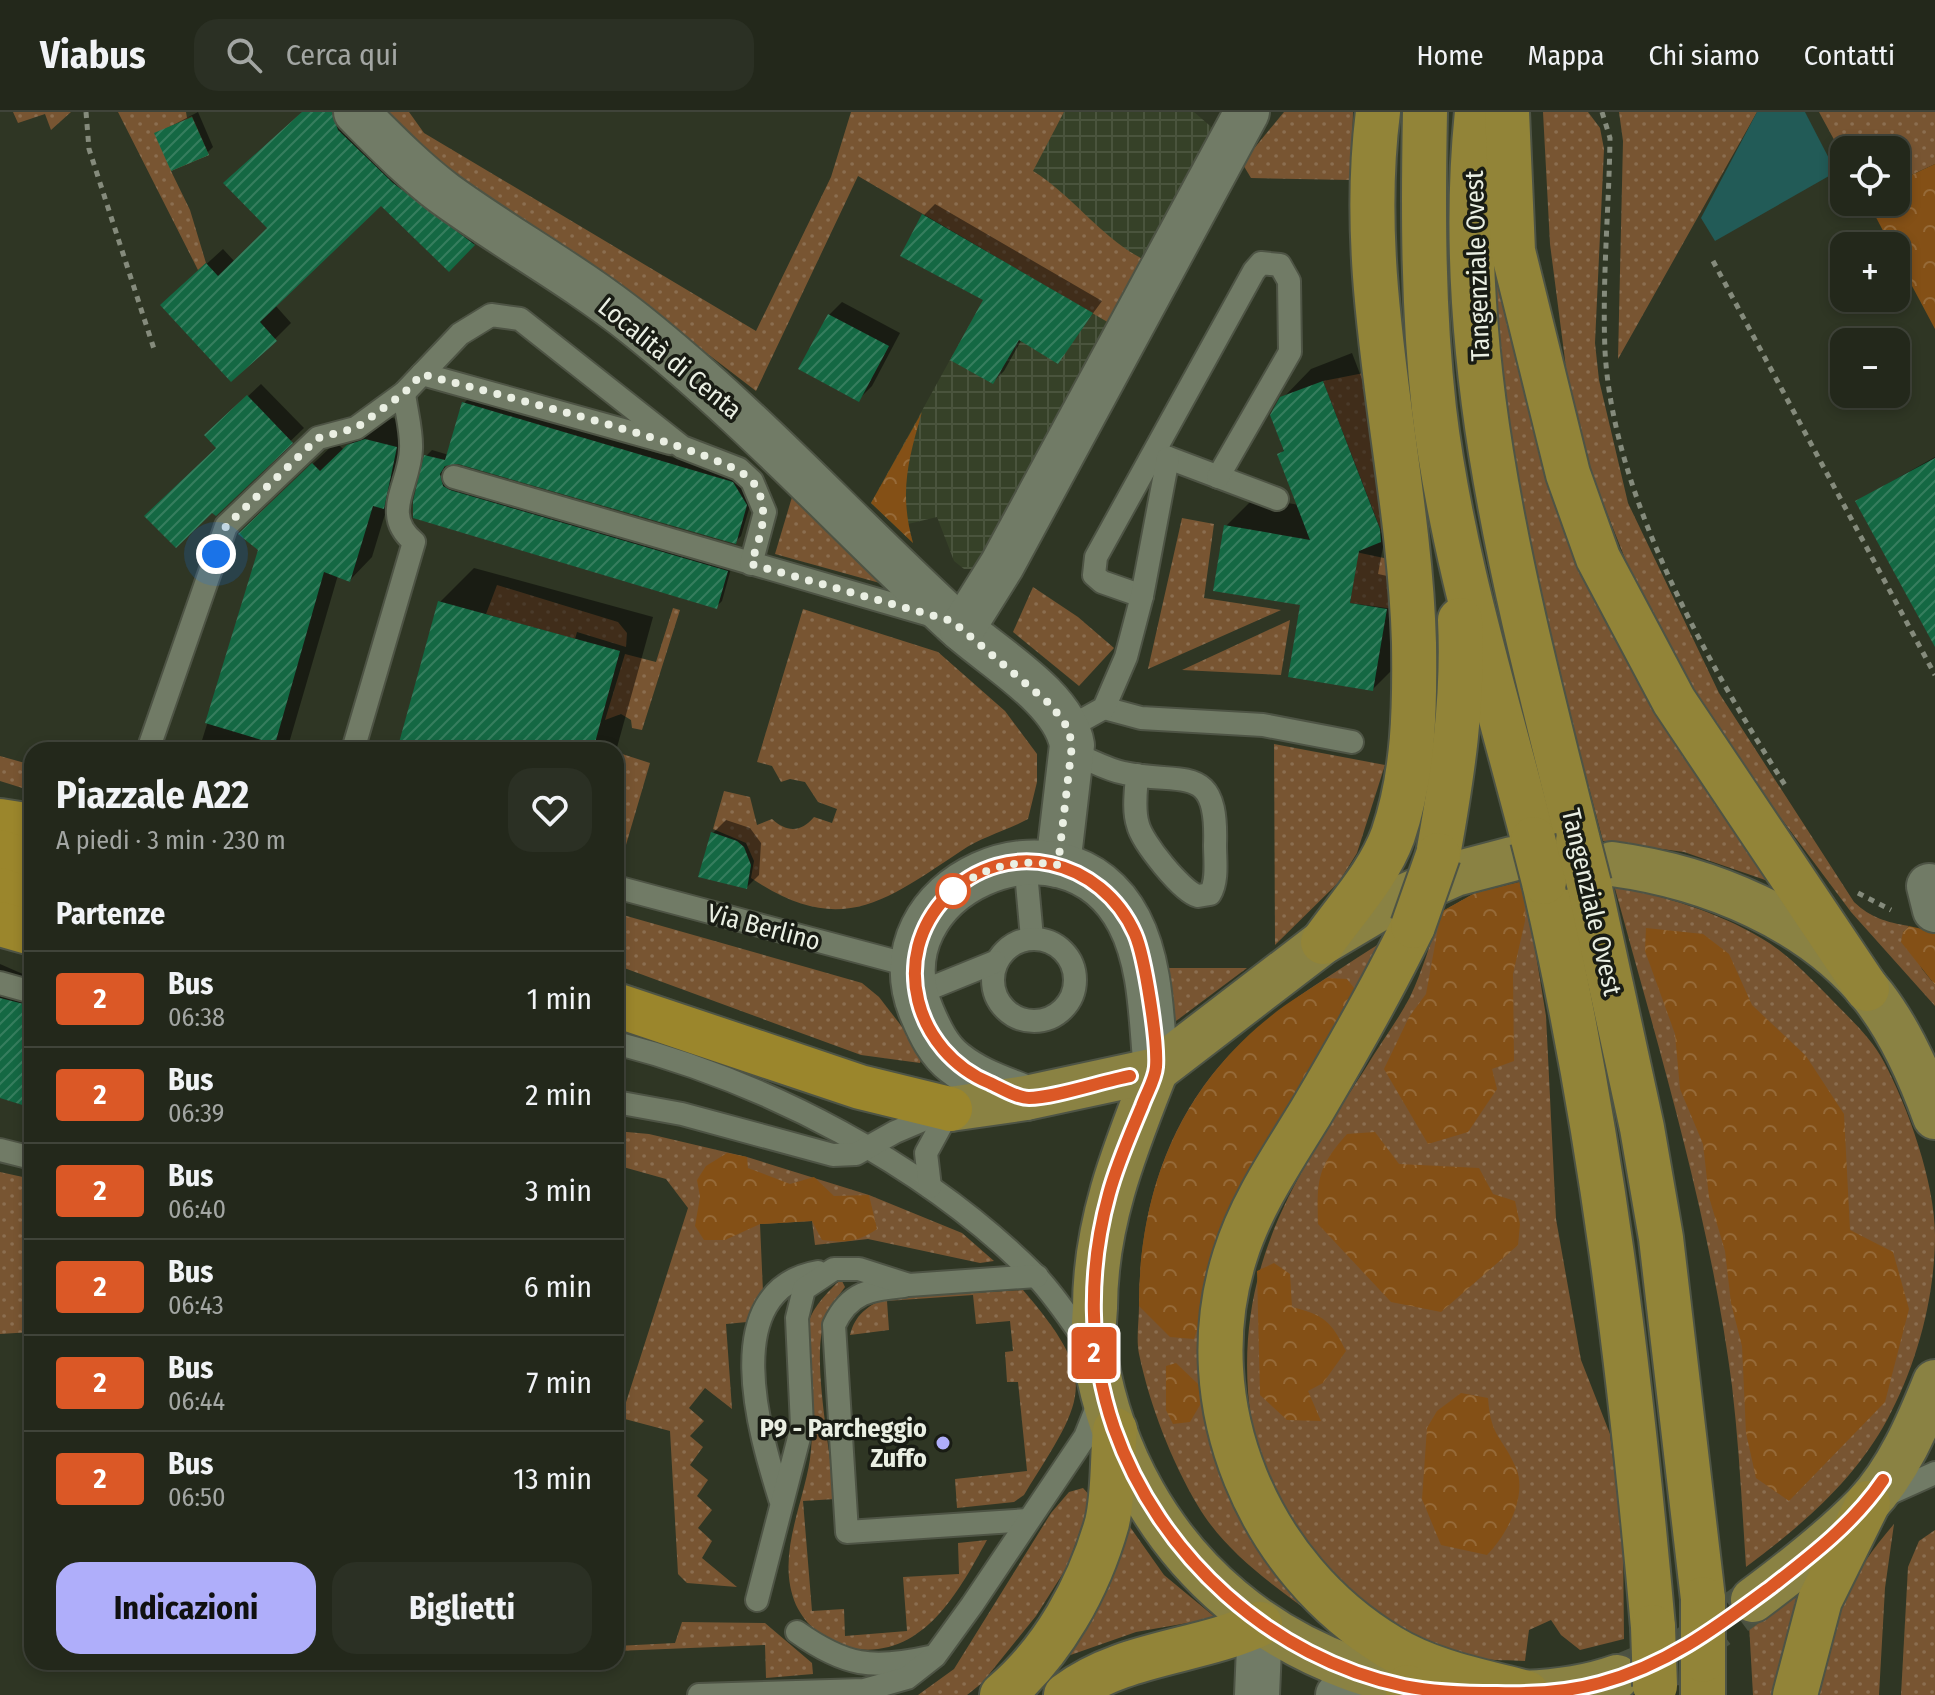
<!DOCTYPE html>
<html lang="it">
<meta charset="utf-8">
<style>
body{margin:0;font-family:"Fira Sans Condensed",sans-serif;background:#2b3024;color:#f1f3f6;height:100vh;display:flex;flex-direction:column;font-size:30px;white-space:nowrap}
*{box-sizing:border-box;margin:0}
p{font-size:26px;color:#a3a6a3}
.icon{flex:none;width:44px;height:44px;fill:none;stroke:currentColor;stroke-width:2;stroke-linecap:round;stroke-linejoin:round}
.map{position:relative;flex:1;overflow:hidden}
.details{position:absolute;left:24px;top:630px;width:600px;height:928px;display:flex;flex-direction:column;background:#23281b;border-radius:24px;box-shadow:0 4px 12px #0003,0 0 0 2px #40443a}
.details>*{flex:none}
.badge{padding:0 16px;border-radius:6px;font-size:28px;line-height:52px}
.buttons{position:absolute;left:1830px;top:24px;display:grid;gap:16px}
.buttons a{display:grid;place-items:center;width:80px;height:80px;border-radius:16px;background:#23281b;box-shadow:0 4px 12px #0003,0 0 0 2px #40443a;font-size:40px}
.you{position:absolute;width:40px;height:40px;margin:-20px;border:6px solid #fff;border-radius:50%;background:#1a73e8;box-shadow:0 0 0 12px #1a73e833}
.map>.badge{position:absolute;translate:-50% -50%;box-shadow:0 0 0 4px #fff}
h2{padding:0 32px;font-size:30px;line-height:72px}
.round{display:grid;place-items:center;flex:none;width:84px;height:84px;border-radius:24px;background:#2b3024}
.summary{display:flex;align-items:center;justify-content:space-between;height:136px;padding:0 32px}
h1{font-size:38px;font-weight:700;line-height:60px}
.action{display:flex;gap:16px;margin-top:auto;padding:16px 32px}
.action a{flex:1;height:92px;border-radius:24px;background:#afaefa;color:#111;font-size:32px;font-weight:700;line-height:92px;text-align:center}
.action a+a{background:#2b3024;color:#f1f3f6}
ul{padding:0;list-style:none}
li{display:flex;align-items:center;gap:24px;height:96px;padding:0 32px;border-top:2px solid #40443a}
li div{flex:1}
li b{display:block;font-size:30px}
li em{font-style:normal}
li .badge{min-width:88px;font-weight:700;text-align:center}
header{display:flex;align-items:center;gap:48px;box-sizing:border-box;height:112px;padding:0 40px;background:#23281b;border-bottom:2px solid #40443a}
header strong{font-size:38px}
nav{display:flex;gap:44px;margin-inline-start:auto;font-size:28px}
.search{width:560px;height:72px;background:#2b3024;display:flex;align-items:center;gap:20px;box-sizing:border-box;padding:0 28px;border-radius:24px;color:#a3a6a3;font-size:30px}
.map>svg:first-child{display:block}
</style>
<header>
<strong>Viabus</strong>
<div class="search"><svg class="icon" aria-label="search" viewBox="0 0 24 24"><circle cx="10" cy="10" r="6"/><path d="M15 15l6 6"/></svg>Cerca qui</div>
<nav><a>Home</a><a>Mappa</a><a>Chi siamo</a><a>Contatti</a></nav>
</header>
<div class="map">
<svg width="1935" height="1583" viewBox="0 0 1935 1583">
<defs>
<pattern id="industrial-grid" width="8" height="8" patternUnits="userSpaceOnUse" patternTransform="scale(2)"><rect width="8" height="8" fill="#364128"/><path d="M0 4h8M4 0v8" fill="none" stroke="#4a543d"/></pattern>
<pattern id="grass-dots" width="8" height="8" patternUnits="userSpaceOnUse" patternTransform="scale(2)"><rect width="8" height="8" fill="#785532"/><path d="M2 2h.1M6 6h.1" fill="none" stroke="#8b6e50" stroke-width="1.8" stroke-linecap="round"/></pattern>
<pattern id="forest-crowns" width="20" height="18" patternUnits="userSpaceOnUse" patternTransform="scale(2)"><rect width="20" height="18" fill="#845016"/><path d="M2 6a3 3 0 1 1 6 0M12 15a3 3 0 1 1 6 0" fill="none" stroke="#966a38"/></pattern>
<pattern id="building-hatch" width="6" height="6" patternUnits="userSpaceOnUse" patternTransform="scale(2)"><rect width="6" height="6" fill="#146843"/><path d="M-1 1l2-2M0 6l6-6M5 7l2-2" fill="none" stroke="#367e5e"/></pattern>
</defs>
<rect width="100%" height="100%" fill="#2f3624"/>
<path fill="url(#industrial-grid)" d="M1064 0H1194L1216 19 976 457H964L954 449 937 405 908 412 913 431 871 391 1004 150 989 140Z"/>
<g fill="url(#grass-dots)">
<path d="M13 0H71L51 18 45 2 18 11Z"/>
<path d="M118 0H186L187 6 192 4 209 43 171 59 190 98 206 151 198 158Z"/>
<path d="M372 0H409L424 21 756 219 831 65 851 0H1064L1033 59C1075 85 1104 130 1149 150L1116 215 858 64 756 279 645 194 531 126Z"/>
<path d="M1284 0H1353L1351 68 1251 66 1242 51Z"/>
<path d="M1543 0H1588L1600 16 1604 37 1595 231 1599 268 1628 391 1719 581 1854 790C1871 806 1886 810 1909 814L1903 820 1922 857 1935 873V894L1851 800 1695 591 1643 492 1588 353 1569 279 1550 132Z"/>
<path d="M1619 0H1757L1618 247 1623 29Z"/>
<path d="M1819 0H1935V52L1896 70V38H1844V46Z"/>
<path d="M1495 146 1544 359 1581 448 1771 770 1684 740 1603 729 1537 479 1498 243Z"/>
<path d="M1369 260 1385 429 1323 269Z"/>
<path d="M795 375 887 473 775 442Z"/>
<path d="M1182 406 1214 412 1204 486 1281 498 1148 557Z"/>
<path d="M1262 420 1398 449 1401 498 1350 491 1356 454Z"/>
<path d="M497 473 618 510 627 521 626 535 577 520 575 527 486 502Z"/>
<path d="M1033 475 1078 505 1114 536 1079 574 1013 520Z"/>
<path d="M673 496 680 498 642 618 632 616 631 608 621 602 605 608 625 542 656 550Z"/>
<path d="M803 497 938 540 1005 599 1037 642V670L1028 707C1006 719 981 725 961 739 884 790 840 826 751 766L754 749 746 731 713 717 724 679 750 685 757 713 772 707C786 720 801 721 814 705L832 711 837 697 818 690 805 670 790 667 781 670 772 654 757 650Z"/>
<path d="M1290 508 1281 563 1182 558Z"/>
<path d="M1274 632 1385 653 1357 741 1339 770 1275 833Z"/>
<path d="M616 640 650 651 623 743 616 741Z"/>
<path d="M0 644 32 653V679L0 669Z"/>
<path d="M1524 769 1546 904 1556 1107 1581 1248 1610 1322 1623 1429 1624 1527 1580 1538 1561 1523 1551 1508 1529 1518 1525 1549C1510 1548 1493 1549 1477 1546 1415 1534 1350 1488 1311 1441 1275 1397 1252 1336 1248 1280 1239 1148 1297 1063 1365 957 1379 933 1397 910 1410 885 1423 858 1431 828 1441 800L1475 781Z"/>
<path d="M1614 773C1665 785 1716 799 1761 826 1787 841 1808 864 1829 885 1847 904 1872 926 1884 950 1908 995 1935 1071 1935 1123 1935 1185 1917 1253 1887 1308 1854 1369 1801 1414 1746 1455 1742 1394 1739 1333 1732 1274 1710 1104 1659 938 1614 773Z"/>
<path d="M616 801 862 871 879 885 923 942 920 951 861 943 616 853Z"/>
<path d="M1388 826 1207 1188 1316 1505C1273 1473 1226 1441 1198 1394 1171 1348 1150 1294 1139 1242 1136 1227 1139 1209 1139 1194 1139 1110 1160 1029 1212 963 1259 904 1327 866 1388 826Z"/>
<path d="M1163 856H1247L1168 915Z"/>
<path d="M616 1019 649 1022 747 1045 869 1083 962 1121 994 1149 980 1151 868 1127 815 1133 812 1109 760 1112 763 1180 747 1210 726 1212 732 1297 705 1276 689 1296 704 1309 690 1324 703 1335 690 1353 708 1368 697 1384 712 1398 698 1416 712 1429 702 1446 737 1475 687 1471 678 1462 670 1319 621 1306 688 1096 666 1067 616 1053Z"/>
<path d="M0 1060 32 1067V1220L0 1222Z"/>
<path d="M841 1167 845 1175C835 1188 825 1202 822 1219 814 1258 831 1344 835 1387L803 1389 812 1499 844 1497 845 1524 907 1519 903 1465 959 1462 958 1431 987 1428C957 1483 920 1552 845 1535 825 1530 805 1512 796 1493 774 1442 807 1387 811 1338 815 1299 801 1251 807 1216 811 1196 827 1181 841 1167Z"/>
<path d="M1023 1178C1103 1271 1083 1287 1024 1383L1014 1390 957 1396 955 1367 1027 1359 1018 1270H1007L1005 1240 1013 1239 1010 1209 976 1212 973 1183 887 1189 889 1218 850 1223C855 1203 867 1194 886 1186Z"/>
<path d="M1083 1376 1092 1386 1067 1455 1036 1504 982 1571 967 1583H918L954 1557 1051 1401 1069 1380Z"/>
<path d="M1123 1405 1164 1463 1216 1506 1136 1520 1062 1546Z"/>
<path d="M1894 1412 1885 1476 1879 1583H1813C1822 1519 1852 1460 1894 1412Z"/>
<path d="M1935 1418V1583H1901L1908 1455 1919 1429Z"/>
<path d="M1807 1479 1780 1583H1753L1749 1512Z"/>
<path d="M682 1510 765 1511 812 1551 813 1562 766 1566 765 1533 616 1539V1534L675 1531Z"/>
</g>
<g fill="url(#forest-crowns)">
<path d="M1935 52V217L1896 144V134H1891L1868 90H1896V70Z"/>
<path d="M922 300C908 348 899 381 913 431L871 391Z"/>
<path d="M1524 769 1525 809 1513 862 1514 949 1492 957 1497 977 1468 1020 1428 1032 1384 957 1409 905 1426 882 1441 800 1475 781Z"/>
<path d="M1909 814 1935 820V873L1901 830 1903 820Z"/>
<path d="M1646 816 1703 822 1729 842 1752 893 1806 944 1844 1002 1850 1118 1893 1140 1909 1197 1885 1290 1789 1389 1756 1366 1746 1321 1742 1234 1731 1191 1725 1139 1709 1085 1703 1032 1680 977 1675 922 1645 839Z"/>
<path d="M1327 866 1347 867 1358 881 1207 1188 1194 1227 1170 1225 1139 1194C1139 1079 1179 977 1271 904 1288 890 1309 878 1327 866Z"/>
<path d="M1375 1020 1399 1052 1479 1056 1493 1082 1515 1089 1520 1112 1518 1133 1441 1200 1391 1190 1318 1112C1317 1067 1317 1056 1347 1022Z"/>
<path d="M727 1041 747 1045 748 1056 790 1072 814 1065 834 1084 869 1083 877 1117C858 1130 845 1131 822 1128L812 1109 760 1112 725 1128H704L695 1114 700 1085 697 1068 706 1054Z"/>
<path d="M1274 1151 1290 1162 1292 1195C1324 1203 1331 1209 1346 1239L1323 1271 1308 1279 1321 1309 1287 1308 1260 1283 1257 1159Z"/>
<path d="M1176 1251 1199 1273 1200 1293 1190 1310 1173 1312 1166 1298V1254Z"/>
<path d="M1461 1281 1488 1286C1491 1327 1502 1323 1516 1356 1528 1384 1506 1424 1487 1443L1441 1433 1422 1387 1427 1316 1437 1299Z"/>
</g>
<path fill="#225b57" d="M1757 0H1805L1836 60 1715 129 1701 106Z"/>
<g fill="#0007">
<path d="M198 0 213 35 207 41 156 22Z"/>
<path d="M303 0H353L489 116 449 157 381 91 275 193 291 211 275 227 179 177 223 137 235 150 269 116Z"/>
<path d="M935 92 1102 189 1058 249 1022 227 1004 259 993 270 986 187 902 143 924 103Z"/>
<path d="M842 190 900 221 872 274 859 287 829 203Z"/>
<path d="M1352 241 1408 387 1385 424 1378 462 1415 470 1402 548 1373 577 1302 491 1226 414 1255 385 1299 393 1279 343 1285 337 1282 287 1311 257Z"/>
<path d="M261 272 304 316 216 401 220 310Z"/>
<path d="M470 285 738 365 752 387 741 424 735 430 458 350 445 354 449 368 732 453 722 489 716 495 415 404 426 344 432 338 449 343 464 291Z"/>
<path d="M389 305 418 313 389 389 372 445 350 468 338 463 287 638H199L261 438 263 399 336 330 344 338 372 311Z"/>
<path d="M1935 345V531L1857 389Z"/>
<path d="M474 456 653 505 616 639 399 638 440 490Z"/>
<path d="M726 708 750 716 761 731 759 763 747 775 713 721Z"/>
<path d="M0 852 32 866V994L0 984Z"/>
</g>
<g fill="url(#building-hatch)">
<path d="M302 0H332L338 18 393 71 475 133 449 160 381 94 260 210 277 229 231 270 160 193 206 151 218 164 267 116 223 71Z"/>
<path d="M192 5 209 43 171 59 154 21Z"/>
<path d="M922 102 1093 201 1058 252 1019 228 993 272 950 248 983 188 900 144Z"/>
<path d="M828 202 889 234 859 290 798 257Z"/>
<path d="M1323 269 1380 417 1381 430 1359 439 1350 491 1387 497 1373 579 1288 565 1300 493 1213 479 1224 413 1310 428 1277 342 1284 339 1270 303 1280 285Z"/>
<path d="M247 283 293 331 216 404 212 401 176 436 144 404 216 336 204 323Z"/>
<path d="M462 290 733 370 747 393 736 432 458 352 445 354 440 362 443 374 450 378 728 459 717 497 413 406V389L424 343 445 348Z"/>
<path d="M365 327 397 335 384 397 373 394 350 470 324 460 275 632 205 611 258 438 238 422 312 351 320 359 347 333Z"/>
<path d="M1935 346V535L1855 389Z"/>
<path d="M438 489 620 539 593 638H397Z"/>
<path d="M711 720 737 729 744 735 751 753 747 777 698 765Z"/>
<path d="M0 886 32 894V996L0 986Z"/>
</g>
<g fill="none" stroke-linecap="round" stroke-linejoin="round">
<path stroke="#4b5241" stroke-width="44" stroke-dasharray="44 22" stroke-linecap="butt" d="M1620 1564 1688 1536 1753 1488"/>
<defs>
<g id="service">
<path d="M422 262 670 331"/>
<path d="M1158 342 1277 387"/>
<path d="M454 365 937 505"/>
<path d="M1142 484 1102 470 1094 463 1096 445 1254 159 1261 151 1280 153 1289 169 1290 240 1218 365"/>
<path d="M1104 596 1141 606 1263 613 1352 630"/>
<path d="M1068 616 1104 596 1126 545 1142 484 1168 346"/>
<path d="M148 638 226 414 318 326 356 316 404 281 460 222 491 203 520 207 682 335 739 357 752 369 765 400 751 452"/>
<path d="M353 638 414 430C380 402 410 373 411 337 412 319 406 299 404 281"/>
<path d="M1072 641C1089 647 1107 658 1124 661 1184 674 1218 649 1215 733 1215 748 1218 769 1210 782L1198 784C1182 780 1142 730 1138 713 1133 698 1136 679 1137 663"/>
<path d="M1025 749 1032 826"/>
<path d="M616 775 913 854"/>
<circle cx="1034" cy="868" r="41"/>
<path d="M0 871 32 880"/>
<path d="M916 882 995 850"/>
<path d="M616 931C767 970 924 1052 1034 1162 1055 1183 1072 1211 1090 1235"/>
<path d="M616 990 682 1002 833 1043 856 1042 895 1020 942 1000"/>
<path d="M0 1038 32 1046"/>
<path d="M930 1075 926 1041 950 997"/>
<path d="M904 1174C871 1177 849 1180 834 1213L847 1420 1028 1408"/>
<path d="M1884 1384 1935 1361"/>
<path d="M780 1387C760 1323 716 1178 818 1160"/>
<path d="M757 1488 802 1314 797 1206 804 1177 834 1157H859L909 1173 1037 1164"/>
<path d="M797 1520C845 1554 872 1558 930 1545"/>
<path d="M699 1583 864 1578 907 1566 935 1544 972 1493 1085 1325 1101 1285"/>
</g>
<g id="minor">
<path d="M356 0C384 28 413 58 445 82 507 127 575 164 635 212 749 303 846 410 953 509 987 542 1064 584 1072 633L1058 753"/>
<path d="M962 517 1002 453 1247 0"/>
<path d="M1929 774 1935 798"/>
<path d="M1026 986C1002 976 976 968 955 951 939 939 930 920 922 901 868 776 1065 686 1129 809 1152 853 1151 909 1156 958"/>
<path d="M1257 1583 1260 1512"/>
<path d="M1338 1583 1373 1566"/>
</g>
<g id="primary">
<path d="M1612 752C1708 765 1813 807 1874 885 1900 919 1921 966 1935 1005"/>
<path d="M1156 958C1125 1037 1095 1110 1095 1196 1094 1211 1092 1229 1095 1244 1129 1445 1291 1579 1492 1581 1534 1582 1578 1579 1617 1565"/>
<path d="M950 997 1026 986 1156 958 1323 830 1387 792 1455 762 1512 747"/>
<path d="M1753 1488C1792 1459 1832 1428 1866 1393 1898 1359 1918 1312 1935 1270"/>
</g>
<g id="trunk">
<path d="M1425 0C1423 99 1423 198 1434 297 1451 442 1497 586 1533 727"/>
<path d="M1477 0C1451 248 1519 491 1578 729"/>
<path d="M1507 0 1513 139 1568 362 1598 446 1674 589 1867 877"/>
<path d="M1438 743C1452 665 1464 588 1460 508"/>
<path d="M1544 770C1601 1015 1631 1265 1653 1515"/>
<path d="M1589 772 1642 1016 1661 1126 1703 1487"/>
<path d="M1413 814C1382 878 1347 939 1311 1000 1283 1046 1251 1092 1235 1144 1188 1292 1259 1457 1390 1535 1431 1560 1481 1569 1527 1581"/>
<path d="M1323 830C1347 796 1379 762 1393 723 1414 661 1415 596 1414 531 1409 355 1355 177 1378 0"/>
<path d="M1407 1575 1417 1583"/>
<path d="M1002 1583C1053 1540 1089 1475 1107 1411 1114 1382 1112 1348 1115 1318"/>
<path d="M1066 1583C1123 1540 1197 1541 1260 1512"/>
<path d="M1703 1583V1548"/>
<path d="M1795 1583 1820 1488 1868 1391"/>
</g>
<g id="motorway">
<path d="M0 709 32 714"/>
<path d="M0 740 32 751"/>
<path d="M0 778 32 789"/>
<path d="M0 812 32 821"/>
<path d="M616 893 860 975 950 997"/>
</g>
</defs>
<use href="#service" stroke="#4e5445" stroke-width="26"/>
<use href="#minor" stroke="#4e5445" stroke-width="48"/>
<use href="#primary" stroke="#4e5445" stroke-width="48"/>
<use href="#trunk" stroke="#4e5445" stroke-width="48"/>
<use href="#motorway" stroke="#4e5445" stroke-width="48"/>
<g stroke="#858b7c" stroke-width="5" stroke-dasharray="6 6" stroke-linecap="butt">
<path d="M86 0 89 37 155 240"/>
<path d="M1602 0 1610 26C1609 97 1602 168 1605 239 1613 385 1708 552 1785 673"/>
<path d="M1713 149 1935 563"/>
<path d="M1858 781 1891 798"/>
</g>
<use href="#service" stroke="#717b66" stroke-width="22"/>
<use href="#minor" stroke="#717b66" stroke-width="44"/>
<use href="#primary" stroke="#8a8243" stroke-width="44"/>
<use href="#trunk" stroke="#928438" stroke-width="44"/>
<use href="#motorway" stroke="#9b862c" stroke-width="44"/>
<defs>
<g id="trunk-bridge">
<path d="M1533 727 1544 770"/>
<path d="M1578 729 1589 772"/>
<path d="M1413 814 1438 743"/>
<path d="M1703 1487V1548"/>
<path d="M1653 1515 1655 1574"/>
</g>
</defs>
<use href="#trunk-bridge" stroke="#4e5445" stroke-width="48" stroke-linecap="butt"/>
<use href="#trunk-bridge" stroke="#928438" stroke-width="44"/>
</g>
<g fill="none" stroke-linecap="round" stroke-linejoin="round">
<defs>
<path id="line" d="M1130 964C1103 969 1054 986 1029 986 1017 986 1001 976 990 971 915 940 888 845 947 784 1006 723 1102 747 1135 822 1145 845 1158 930 1156 955 1155 968 1146 982 1142 994 1130 1023 1117 1052 1109 1082 1088 1158 1088 1241 1114 1316 1159 1444 1271 1546 1404 1574 1434 1580 1467 1581 1497 1581 1531 1582 1568 1580 1600 1571 1667 1553 1717 1515 1771 1475 1811 1444 1855 1410 1883 1368"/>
</defs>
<use href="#line" stroke="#fff" stroke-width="18"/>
<use href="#line" stroke="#db5826" stroke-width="12"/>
<path stroke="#eaefe3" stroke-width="8" stroke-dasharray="0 14.4" d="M216 442 226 414 318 326 356 316 404 281 422 262C474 277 730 338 753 370 772 397 760 424 751 452L952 509 1051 593 1068 616 1072 633 1058 753C1015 746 980 755 947 784L953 779"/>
</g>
<circle fill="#fff" stroke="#db5826" stroke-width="4" cx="953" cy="779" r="16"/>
<circle fill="#afaefa" stroke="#191c14" stroke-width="3" cx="943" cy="1331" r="8"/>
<g text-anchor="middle" stroke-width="7" stroke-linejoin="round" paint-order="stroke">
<g font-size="26" fill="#eaefe3" stroke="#191c14">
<text transform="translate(1477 154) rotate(-92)" y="9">Tangenziale Ovest</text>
<text transform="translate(670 246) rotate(39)" y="9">Località di Centa</text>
<text transform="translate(1592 790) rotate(77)" y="9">Tangenziale Ovest</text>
<text transform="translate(764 815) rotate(15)" y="9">Via Berlino</text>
</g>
<g font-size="26" font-weight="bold" fill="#eaefe3" stroke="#191c14" text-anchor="end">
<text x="927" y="1325">P9 - Parcheggio<tspan x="927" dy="30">Zuffo</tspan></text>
</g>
</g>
</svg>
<div class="buttons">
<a><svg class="icon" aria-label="locate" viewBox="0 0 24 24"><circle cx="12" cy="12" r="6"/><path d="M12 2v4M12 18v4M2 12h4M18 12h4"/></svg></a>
<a>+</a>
<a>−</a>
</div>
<div class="you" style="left:216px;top:442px"></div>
<b class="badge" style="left:1094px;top:1241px;background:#db5826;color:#fff">2</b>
<section class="details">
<div class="summary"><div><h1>Piazzale A22</h1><p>A piedi · 3 min · 230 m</p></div><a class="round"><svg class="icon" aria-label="heart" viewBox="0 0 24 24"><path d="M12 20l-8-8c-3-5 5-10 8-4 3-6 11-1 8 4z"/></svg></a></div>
<h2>Partenze</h2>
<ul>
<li><span class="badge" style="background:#db5826;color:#fff">2</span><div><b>Bus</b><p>06:38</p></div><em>1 min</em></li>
<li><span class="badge" style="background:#db5826;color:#fff">2</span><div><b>Bus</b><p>06:39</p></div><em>2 min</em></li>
<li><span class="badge" style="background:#db5826;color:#fff">2</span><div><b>Bus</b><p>06:40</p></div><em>3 min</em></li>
<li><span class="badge" style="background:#db5826;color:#fff">2</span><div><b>Bus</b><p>06:43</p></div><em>6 min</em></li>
<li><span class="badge" style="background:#db5826;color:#fff">2</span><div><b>Bus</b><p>06:44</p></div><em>7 min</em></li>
<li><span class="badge" style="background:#db5826;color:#fff">2</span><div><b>Bus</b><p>06:50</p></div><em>13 min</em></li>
</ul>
<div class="action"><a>Indicazioni</a><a>Biglietti</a></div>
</section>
</div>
